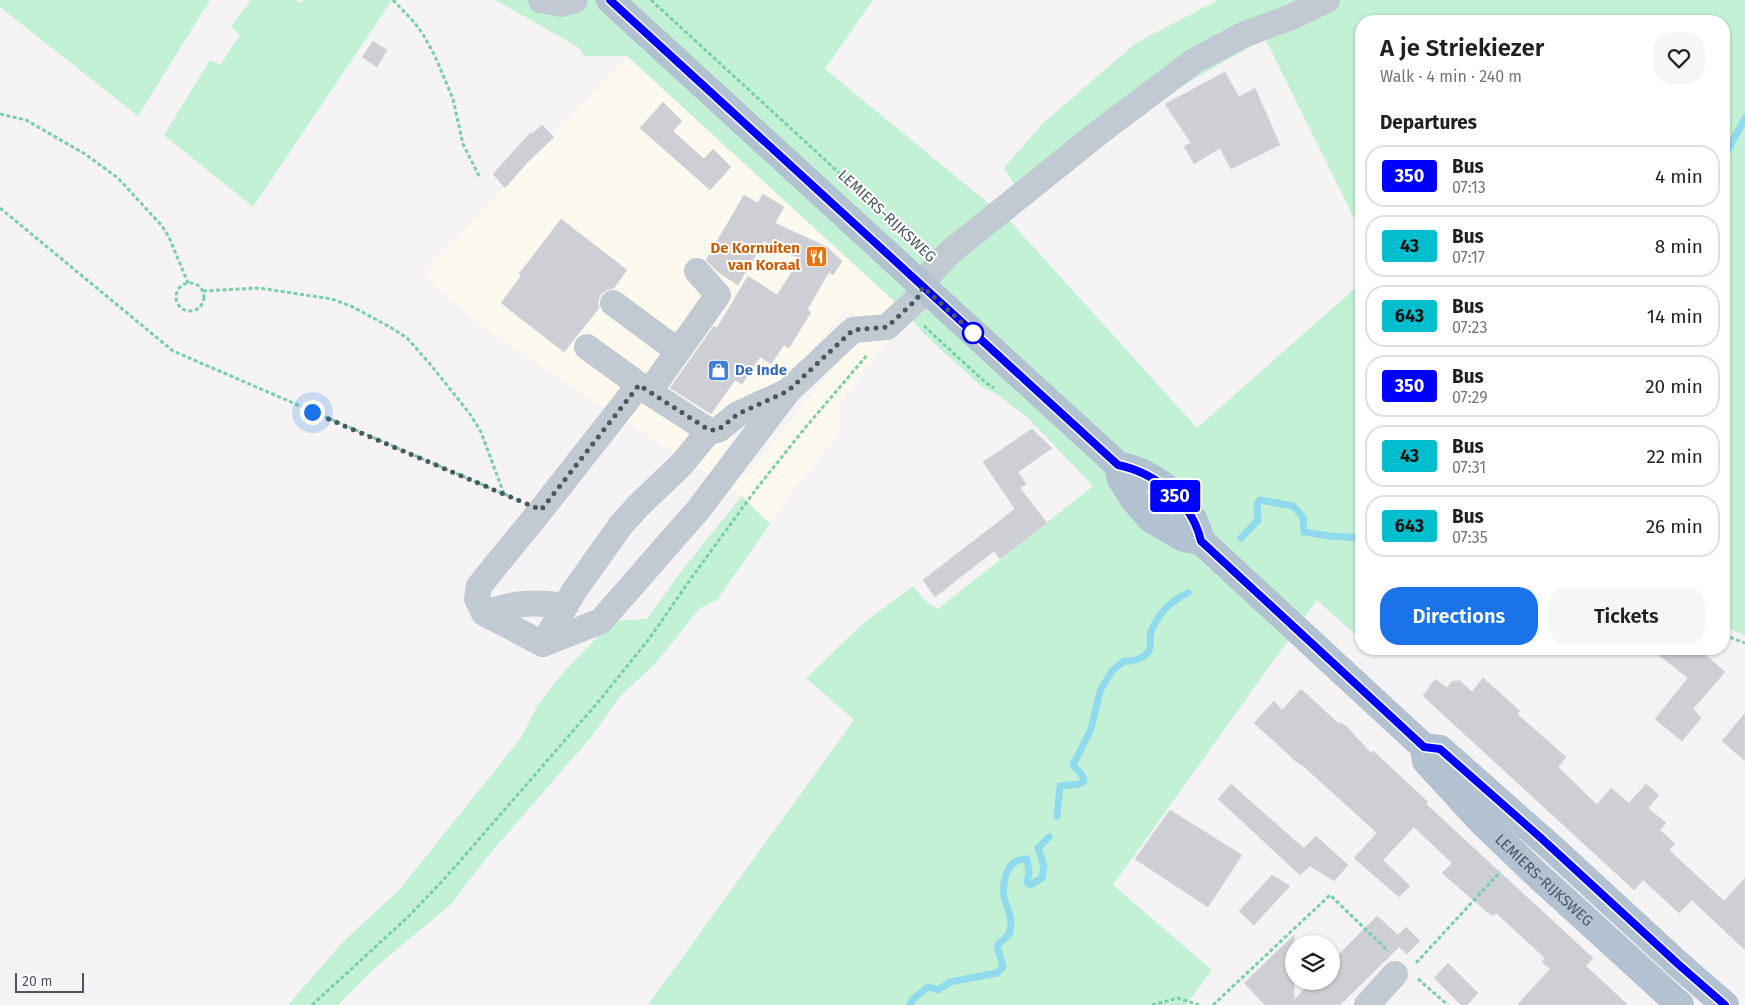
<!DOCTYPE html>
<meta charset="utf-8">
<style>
body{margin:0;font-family:"Fira Sans",sans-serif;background:#f6f6f6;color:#202124;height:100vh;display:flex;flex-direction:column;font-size:19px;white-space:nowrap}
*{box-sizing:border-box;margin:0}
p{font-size:16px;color:#757577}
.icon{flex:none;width:28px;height:28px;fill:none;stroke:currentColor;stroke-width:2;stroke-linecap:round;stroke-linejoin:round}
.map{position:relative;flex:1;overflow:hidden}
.sheet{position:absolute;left:1355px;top:15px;width:375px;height:640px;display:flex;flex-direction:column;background:#fff;border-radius:20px;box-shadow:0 1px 4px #0004}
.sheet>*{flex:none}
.badge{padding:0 10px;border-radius:4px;font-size:18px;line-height:32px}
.controls{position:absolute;left:1285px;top:935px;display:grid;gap:10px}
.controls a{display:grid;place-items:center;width:55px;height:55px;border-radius:50%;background:#fff;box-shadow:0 1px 4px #0004;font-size:25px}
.scale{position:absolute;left:15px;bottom:12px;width:69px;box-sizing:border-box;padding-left:5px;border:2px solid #4a5661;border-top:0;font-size:14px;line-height:18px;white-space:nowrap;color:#4a5661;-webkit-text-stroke:4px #fff;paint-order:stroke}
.you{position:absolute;width:25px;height:25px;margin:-12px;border:4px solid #fff;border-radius:50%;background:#1a73e8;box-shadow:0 0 0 8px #1a73e833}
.map>.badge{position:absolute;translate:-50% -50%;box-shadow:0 0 0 2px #fff}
h2{padding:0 25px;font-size:19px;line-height:45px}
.round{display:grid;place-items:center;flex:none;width:52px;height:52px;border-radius:20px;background:#f6f6f6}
.overview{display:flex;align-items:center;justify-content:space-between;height:85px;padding:0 25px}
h1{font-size:24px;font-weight:600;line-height:38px}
.primary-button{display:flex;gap:10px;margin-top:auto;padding:10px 25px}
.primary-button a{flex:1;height:58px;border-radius:20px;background:#1a73e8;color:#fff;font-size:20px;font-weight:600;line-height:58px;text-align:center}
.primary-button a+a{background:#f6f6f6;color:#202124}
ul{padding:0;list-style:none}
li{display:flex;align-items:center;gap:15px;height:62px;margin:0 10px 8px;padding:0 15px;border:2px solid #e0e0e0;border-radius:20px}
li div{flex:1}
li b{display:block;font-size:19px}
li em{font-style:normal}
li .badge{min-width:55px;font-weight:700;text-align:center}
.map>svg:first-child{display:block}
</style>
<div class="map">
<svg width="1745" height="1005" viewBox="0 0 1745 1005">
<rect width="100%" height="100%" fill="#f5f3f3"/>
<path fill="#fdf9ef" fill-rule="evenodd" d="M627 56 908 314 840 403 841 426 838 435 792 492 770 524 741 496 484 328 423 274ZM847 308 868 325 743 480 717 460 748 416 798 367Z"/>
<g fill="#c3f1d5">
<path d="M0 0H210L138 116 0 7Z"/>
<path d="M251 0H296L301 3 303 0H392L253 207 164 135 210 60 220 65 240 35 231 27Z"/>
<path d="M495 0H525L546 8 556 0H873L825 69 1010 221 1197 428 1361 283V636L1359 638 1317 600 1113 885 1212 970 1186 1005H648L854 720 806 678 867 620 914 586 924 600 938 609 1093 486 1027 417 998 395 981 386 922 332 908 314 627 56H584L578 47Z"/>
<path d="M1218 0H1745V636L1724 626V21H1361V232L1265 39C1218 64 1171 91 1129 123 1094 149 1062 178 1028 206L1004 168 1043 123 1136 43Z"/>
<path d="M742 496 770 524 717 600 699 609 655 664 620 696 592 736 493 850 449 906 378 965 338 1005H288L342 943 400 889 521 738 539 703 563 673 613 621 647 619 683 569Z"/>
</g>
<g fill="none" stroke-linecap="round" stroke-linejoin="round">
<g stroke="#90daee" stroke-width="7">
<path d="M1724 157 1745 118"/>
<path d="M1241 538 1258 520 1257 504 1260 500 1293 506 1303 517 1304 532 1330 536 1361 538"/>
<path d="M1057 816 1060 786 1079 784 1084 781 1082 775 1073 765 1091 729 1100 691 1112 671 1124 661C1133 662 1147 658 1150 648 1151 643 1149 637 1151 632 1157 615 1171 600 1188 593"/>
<path d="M910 1005 912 1000 928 987 938 990 950 982 997 973 1003 967 997 946 1010 933C1010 929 1011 924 1011 921 1010 913 1006 905 1004 897 1002 881 1007 858 1027 859L1029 873 1027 882 1030 885 1042 878 1044 866 1038 848 1049 837"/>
</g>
</g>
<g fill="#cdcfd5" stroke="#d7d9de">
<path d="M373 41 387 50 377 67 362 57Z"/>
<path d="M1225 72 1239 97 1255 88 1280 145 1231 169 1220 148 1194 164 1184 146 1191 143 1165 104Z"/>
<path d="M663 102 682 121 673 131 704 159 713 149 731 167 710 190 640 128Z"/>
<path d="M542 125 554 137 526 164 505 188 493 174 531 132 532 134Z"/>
<path d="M763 194 784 207 775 223 827 247 842 261 833 275 829 272 807 310 811 312 789 348 784 345 771 364 760 357 742 384 735 380 711 414 670 388 714 326 717 328 748 276 777 295 800 259 764 241 738 285 718 272 706 260 744 195 758 203Z"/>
<path d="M561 219 627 270 614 288 607 290 601 294 598 301 599 308 564 352 501 303 521 276 519 274Z"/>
<path d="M1032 429 1052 448 1018 472 1026 484 1020 488 1047 523 1000 559 994 551 935 597 923 580 1015 509 983 462Z"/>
<path d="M1651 649H1699L1725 672 1693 709 1701 718 1682 741 1655 719 1688 678Z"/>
<path d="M1483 678 1520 711 1517 714 1566 757 1558 767 1597 805 1611 788 1629 803 1646 784 1659 795 1648 808 1666 823 1660 830 1675 844 1669 850 1724 901 1745 878V950L1692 900 1679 913 1643 880 1634 890 1423 696 1435 679 1447 688 1452 681H1460L1472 692Z"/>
<path d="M1301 689 1339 724 1340 722 1347 727 1371 753 1373 751 1428 802 1426 804 1593 958 1586 966 1628 1005H1517L1550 969 1542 962 1545 958 1496 913 1493 916 1487 912 1442 873 1452 863 1414 827 1383 860 1410 886 1399 897 1354 858 1377 833 1301 764 1300 765 1254 723 1274 701 1282 710Z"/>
<path d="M1745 713V761L1722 741Z"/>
<path d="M1231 784 1300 845 1304 848 1316 836 1348 865 1334 881 1310 866 1300 875 1218 799Z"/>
<path d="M1170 810 1242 855 1208 907 1135 859Z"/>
<path d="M1272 875 1290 886 1254 925 1239 911Z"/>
<path d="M1377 916 1398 935 1406 927 1420 941 1407 954 1399 947 1340 1005H1265L1244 983 1294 935V1000L1312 981H1331V962Z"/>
<path d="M1448 963 1478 993 1467 1005H1461L1434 978Z"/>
</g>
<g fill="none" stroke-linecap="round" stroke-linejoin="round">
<g stroke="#7ad0a6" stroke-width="3" stroke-dasharray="4 2.5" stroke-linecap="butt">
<path d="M393 0 415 23 424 36 435 56 453 99 463 144 480 178"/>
<path d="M651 0 921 248"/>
<path d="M0 114 26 120 85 154 118 178 162 226 169 237 188 283"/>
<path d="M0 208 173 351 518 500"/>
<circle cx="190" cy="297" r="14"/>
<path d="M203 291 259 288 332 299 353 307 390 327 407 338 430 364 470 414 481 432 504 494"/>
<path d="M924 326 985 382 994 388"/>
<path d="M1724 635 1745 643"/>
<path d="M1416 963 1500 872"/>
<path d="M1418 979 1448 1005"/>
<path d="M312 1005 409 916 447 876 599 701 649 639 697 570 757 488 805 428 868 354"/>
<path d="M1152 1005 1178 998 1199 1005"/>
<path d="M1213 1005 1330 895 1388 951"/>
</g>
<g stroke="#c1cad2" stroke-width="26">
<path d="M541 0 561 4 575 0"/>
<path d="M613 303 678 351"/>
<path d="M587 347 649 392 709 431 718 430 738 414 788 391 853 330 887 327 917 299 929 275 949 253 1102 130 1194 61 1243 35 1291 17 1327 0"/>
<path d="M639 385 541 510 479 586 477 599 484 613 543 644 601 621 698 510 786 394"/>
<path d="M649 392 718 295 697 271"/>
<path d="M484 613C516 603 531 601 565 606"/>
<path d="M543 644 574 591 621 525 639 505 681 465 709 431"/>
<path d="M1367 1005 1395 974"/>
</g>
<g stroke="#b3c2d1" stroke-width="28">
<path d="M610 0 1118 465C1156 473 1192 502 1201 541"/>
<path d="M1118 465 1121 479 1135 501 1151 519 1184 538 1201 541 1424 747 1440 749 1553 849 1678 964 1725 1005"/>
<path id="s1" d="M1424 747 1426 761 1482 822 1533 871 1680 1005"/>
</g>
</g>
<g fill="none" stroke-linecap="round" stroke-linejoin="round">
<defs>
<path id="line" d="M610 0 1118 465C1156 473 1192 502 1201 541L1424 747 1440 749 1541 838 1678 964 1725 1005"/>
</defs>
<use href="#line" stroke="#fff" stroke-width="11"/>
<use href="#line" stroke="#00f" stroke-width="8"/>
<path stroke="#4a5661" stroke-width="5" stroke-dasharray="0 9" d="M312 412 541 510 639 385 709 430H718L738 414 788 391 853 330 887 327 917 299 923 287 973 333"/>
</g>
<defs>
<symbol id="restaurant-square" viewBox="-11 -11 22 22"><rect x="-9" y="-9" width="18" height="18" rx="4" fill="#e8710a" stroke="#fff"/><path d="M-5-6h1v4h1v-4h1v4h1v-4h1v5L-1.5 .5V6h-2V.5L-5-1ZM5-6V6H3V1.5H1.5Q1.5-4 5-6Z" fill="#fff"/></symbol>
<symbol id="shop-square" viewBox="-11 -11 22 22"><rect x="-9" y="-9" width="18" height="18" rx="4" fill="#3f7fe0" stroke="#fff"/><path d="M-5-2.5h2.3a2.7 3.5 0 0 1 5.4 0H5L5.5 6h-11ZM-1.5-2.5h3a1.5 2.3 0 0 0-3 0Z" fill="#fff"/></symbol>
</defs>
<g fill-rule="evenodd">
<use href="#restaurant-square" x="804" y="244" width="25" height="25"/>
<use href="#shop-square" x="706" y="358" width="25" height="25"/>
</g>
<circle fill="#fff" stroke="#00f" stroke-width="2.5" cx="973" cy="333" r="10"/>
<g text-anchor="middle" stroke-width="4" stroke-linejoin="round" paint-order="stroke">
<g font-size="15" fill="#4a5661" stroke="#fff">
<text transform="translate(887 216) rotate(43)" y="5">LEMIERS-RIJKSWEG</text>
<text dy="5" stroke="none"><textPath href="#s1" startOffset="182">LEMIERS-RIJKSWEG</textPath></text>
</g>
<g font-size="15" font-weight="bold" fill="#c56008" stroke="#fff" text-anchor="end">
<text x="800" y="253">De Kornuiten<tspan x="800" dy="17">van Koraal</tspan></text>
</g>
<g font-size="15" font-weight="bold" fill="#366cbe" stroke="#fff" text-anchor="start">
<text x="735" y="375">De Inde</text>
</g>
</g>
</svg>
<div class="controls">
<a><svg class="icon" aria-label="layers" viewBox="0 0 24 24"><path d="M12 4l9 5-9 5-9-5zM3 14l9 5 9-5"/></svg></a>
</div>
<div class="scale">20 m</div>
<div class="you" style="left:312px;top:412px"></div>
<b class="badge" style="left:1175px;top:496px;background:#00f;color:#fff">350</b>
<section class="sheet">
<div class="overview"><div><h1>A je Striekiezer</h1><p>Walk · 4 min · 240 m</p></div><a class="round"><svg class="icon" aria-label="heart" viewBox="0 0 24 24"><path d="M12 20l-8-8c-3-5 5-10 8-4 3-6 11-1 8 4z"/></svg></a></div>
<h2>Departures</h2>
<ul>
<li><span class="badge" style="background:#00f;color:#fff">350</span><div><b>Bus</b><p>07:13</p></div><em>4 min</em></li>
<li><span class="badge" style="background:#00becd;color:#111">43</span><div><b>Bus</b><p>07:17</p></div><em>8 min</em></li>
<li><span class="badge" style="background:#00becd;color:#111">643</span><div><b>Bus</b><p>07:23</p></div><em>14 min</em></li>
<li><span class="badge" style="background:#00f;color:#fff">350</span><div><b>Bus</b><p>07:29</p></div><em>20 min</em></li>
<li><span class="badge" style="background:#00becd;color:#111">43</span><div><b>Bus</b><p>07:31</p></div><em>22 min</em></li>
<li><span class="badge" style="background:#00becd;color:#111">643</span><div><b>Bus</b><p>07:35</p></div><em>26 min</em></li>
</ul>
<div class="primary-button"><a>Directions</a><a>Tickets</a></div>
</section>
</div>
